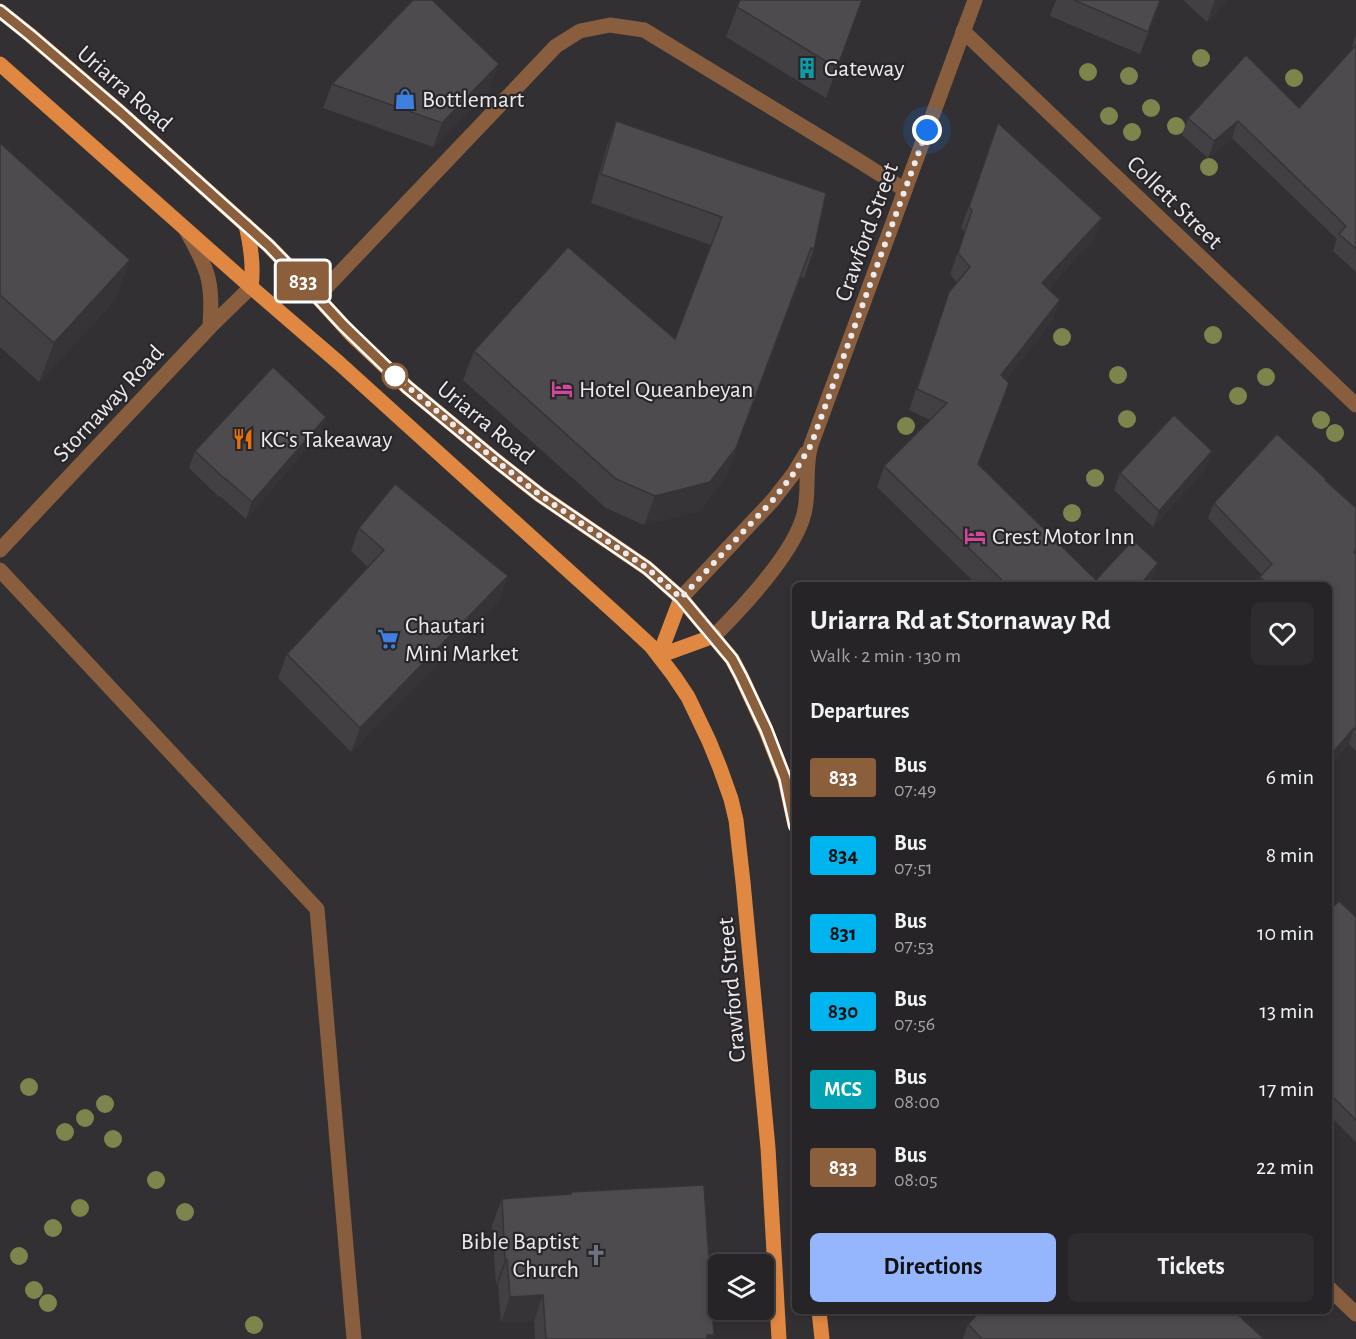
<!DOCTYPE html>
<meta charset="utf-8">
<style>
body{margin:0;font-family:"Alegreya Sans",sans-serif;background:#2e2c2e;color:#f1f3f6;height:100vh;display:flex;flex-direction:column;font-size:22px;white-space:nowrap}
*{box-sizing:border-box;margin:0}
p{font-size:20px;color:#a4a4a7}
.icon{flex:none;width:33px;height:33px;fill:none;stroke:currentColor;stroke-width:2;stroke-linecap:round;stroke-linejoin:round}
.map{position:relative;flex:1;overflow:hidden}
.drawer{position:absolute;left:792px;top:582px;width:540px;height:732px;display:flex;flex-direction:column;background:#262426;border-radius:9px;box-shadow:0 3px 9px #0003,0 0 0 2px #424143}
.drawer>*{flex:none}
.badge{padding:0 12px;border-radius:4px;font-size:21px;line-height:39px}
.buttons{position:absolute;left:708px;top:1254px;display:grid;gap:12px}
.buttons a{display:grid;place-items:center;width:66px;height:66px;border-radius:9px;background:#262426;box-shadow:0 3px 9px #0003,0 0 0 2px #424143;font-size:30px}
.you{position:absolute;width:30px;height:30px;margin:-15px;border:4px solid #fff;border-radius:50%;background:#1a73e8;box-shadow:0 0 0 9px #1a73e833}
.map>.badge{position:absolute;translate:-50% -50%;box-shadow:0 0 0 3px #fff}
h2{padding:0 18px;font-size:22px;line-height:54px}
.round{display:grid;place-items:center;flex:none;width:63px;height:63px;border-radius:9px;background:#2e2c2e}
.overview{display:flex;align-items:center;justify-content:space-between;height:102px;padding:0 18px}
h1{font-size:28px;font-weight:700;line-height:45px}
.cta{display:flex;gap:12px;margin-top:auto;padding:12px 18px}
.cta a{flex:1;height:69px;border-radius:9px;background:#95b6fd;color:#111;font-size:24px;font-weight:700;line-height:69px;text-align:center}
.cta a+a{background:#2e2c2e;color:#f1f3f6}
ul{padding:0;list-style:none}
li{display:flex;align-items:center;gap:18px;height:78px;padding:0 18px}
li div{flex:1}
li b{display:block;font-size:22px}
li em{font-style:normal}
li .badge{min-width:66px;font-weight:700;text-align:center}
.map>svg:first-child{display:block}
</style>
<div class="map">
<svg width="1356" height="1339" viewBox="0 0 1356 1339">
<rect width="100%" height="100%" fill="#323033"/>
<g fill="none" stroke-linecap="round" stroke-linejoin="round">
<g stroke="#895e3f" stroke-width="15">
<path d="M963 31 1356 405"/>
<path d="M186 230C194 244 202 258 207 274 212 291 211 309 210 327"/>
<path d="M317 297 556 46 580 31 610 25 644 30 856 159 905 190"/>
<path d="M0 550 210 327 251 287"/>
<path d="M0 570 317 909 354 1339"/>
<path d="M681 598 773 500 794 473 806 453"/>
<path d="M714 636C742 608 794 553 804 514 810 491 804 467 811 445L975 0"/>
<path d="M1329 1288 1356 1314"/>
</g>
<g stroke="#e08842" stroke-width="15">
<path d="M0 11 30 35 121 113 269 246 296 274 351 334 407 387 494 459 540 495 647 568 681 598 732 659 741 676 766 730 785 779 795 825"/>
<path d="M0 64 251 287 339 363 623 620 651 646 674 676 688 697 709 741 720 768 731 799 736 820 743 882 768 1148 779 1339"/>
<path d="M246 225C251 246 254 266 251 287"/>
<path d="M659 656 681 598"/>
<path d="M659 656 714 636"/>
<path d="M819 1311 822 1339"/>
</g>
</g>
<g fill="#7d844c">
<circle cx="1201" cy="58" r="9"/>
<circle cx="1088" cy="72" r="9"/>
<circle cx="1129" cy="76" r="9"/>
<circle cx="1294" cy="78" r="9"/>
<circle cx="1151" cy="108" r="9"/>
<circle cx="1109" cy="116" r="9"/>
<circle cx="1176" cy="126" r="9"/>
<circle cx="1132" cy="132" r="9"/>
<circle cx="1209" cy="167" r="9"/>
<circle cx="1213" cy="335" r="9"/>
<circle cx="1062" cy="337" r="9"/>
<circle cx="1118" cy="375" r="9"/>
<circle cx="1266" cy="377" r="9"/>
<circle cx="1238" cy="396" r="9"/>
<circle cx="1127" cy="419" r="9"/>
<circle cx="1321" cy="420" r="9"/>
<circle cx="906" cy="426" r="9"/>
<circle cx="1335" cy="433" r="9"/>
<circle cx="1095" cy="478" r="9"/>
<circle cx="1072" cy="513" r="9"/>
<circle cx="29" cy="1087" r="9"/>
<circle cx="105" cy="1104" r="9"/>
<circle cx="85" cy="1118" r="9"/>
<circle cx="65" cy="1132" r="9"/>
<circle cx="113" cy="1139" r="9"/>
<circle cx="156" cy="1180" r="9"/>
<circle cx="80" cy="1208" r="9"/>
<circle cx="185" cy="1212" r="9"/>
<circle cx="53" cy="1228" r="9"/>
<circle cx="19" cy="1256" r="9"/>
<circle cx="34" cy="1290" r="9"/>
<circle cx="48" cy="1303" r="9"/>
<circle cx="254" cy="1325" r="9"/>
</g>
<g fill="#434043">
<path d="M740 0H862L826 98 726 37Z"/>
<path d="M1056 0H1161L1140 54 1050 16Z"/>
<path d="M1183 0H1227L1207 22Z"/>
<path d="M1356 35V272L1333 251 1337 239 1232 138 1208 158 1182 135 1188 118 1299 108 1354 48 1352 46Z"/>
<path d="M332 84 490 88 433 147 323 108Z"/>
<path d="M616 121 814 249 804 278 801 277 726 476 700 511 644 525 606 508 463 380 474 351 675 339 711 245 591 203 606 149Z"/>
<path d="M998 123 1094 239 1048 289 1052 321 1006 380 979 464 1096 580 1158 563 1150 585H977L877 487 884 466 930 420 909 410 949 292 957 283 950 274 965 232 961 228Z"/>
<path d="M0 143 116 299 39 382 0 347Z"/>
<path d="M326 417 320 433 246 519 220 496 219 497 189 468 195 451Z"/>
<path d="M1206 468 1153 527 1114 490 1120 473Z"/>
<path d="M1326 481 1356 508V751L1349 744 1329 766V585H1257L1260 577 1262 575 1208 518 1214 503Z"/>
<path d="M359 528 508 576 499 600 351 752 278 678 287 654 368 567 351 551Z"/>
<path d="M795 665V675L792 672Z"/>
<path d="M1329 911 1356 917V1142L1329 1115Z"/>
<path d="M571 1192 714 1335 712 1339H535L534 1321 501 1323 498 1285H496L492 1225 502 1199 570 1194Z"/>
<path d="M972 1311H1234L1264 1339H963L968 1324 977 1315Z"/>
</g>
<g fill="#373437">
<path d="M1215 0H1227L1207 22Z"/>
<path d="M499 64 490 88 433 147 442 123Z"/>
<path d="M1238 121 1232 138 1208 158 1214 141Z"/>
<path d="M1102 218 1094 239 1034 305 1042 283Z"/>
<path d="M811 248 726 476 700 511 644 525 655 496Z"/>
<path d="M130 260 116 299 39 382 54 343Z"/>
<path d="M1060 300 1052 321 993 397 1001 375Z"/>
<path d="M326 417 320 433 246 519 252 502Z"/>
<path d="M1212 451 1206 468 1153 527 1159 511Z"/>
<path d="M1158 563 1151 584 1140 585Z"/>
<path d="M508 576 499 600 351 752 360 728Z"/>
<path d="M1354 728 1349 744 1329 766V757Z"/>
<path d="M505 1259H507L498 1285H496Z"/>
<path d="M543 1295 534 1321 501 1323 510 1297Z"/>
<path d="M707 1335H714L712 1339H706Z"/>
</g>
<g fill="#4e4b4e" stroke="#373437" stroke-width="1.5">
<path d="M413 0H432L499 64 442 123 332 84Z"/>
<path d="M740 0H862L837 68 737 7Z"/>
<path d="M1074 0H1160L1148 32Z"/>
<path d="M1356 45V249L1339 234 1346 226 1238 121 1214 141 1188 118 1246 55 1299 108Z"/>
<path d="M616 121 826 193 814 249 811 248 736 448 710 482 655 496 616 479 474 351 568 247 675 339 722 217 601 174Z"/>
<path d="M998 123 1102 218 1042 283 1060 300 1001 375 1009 383 978 464 1096 580 1133 540 1158 563 1140 585H1007L884 466 947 403 917 389 949 292 970 267 958 253 972 210 969 207Z"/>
<path d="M0 143 130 260 54 343 0 295Z"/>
<path d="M273 367 326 417 252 502 226 479V480L195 451Z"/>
<path d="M1174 415 1212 451 1159 511 1120 473Z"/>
<path d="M1277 434 1326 479 1325 480 1356 508V549L1354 552 1356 554V730L1354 728 1329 757V585H1268L1260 577 1272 564 1214 503Z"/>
<path d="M395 484 508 576 360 728 287 654 384 550 359 528Z"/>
<path d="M1339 901 1356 917V1120L1329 1093V911Z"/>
<path d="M704 1185 714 1335H707V1339H546L543 1295 510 1297 507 1259H505L502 1199 571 1194V1192Z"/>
<path d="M981 1311H1234L1264 1339H982L968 1324Z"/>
</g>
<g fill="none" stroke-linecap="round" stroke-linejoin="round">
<defs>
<path id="line" d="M0 11 30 35 121 113 269 246 296 274 343 325 407 387 494 459 540 495 647 568 681 598 732 659 741 676 766 729 785 778 795 826"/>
</defs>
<use href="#line" stroke="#fff" stroke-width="14"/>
<use href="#line" stroke="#8b5e3c" stroke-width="9"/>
<path stroke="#eceaec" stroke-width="6" stroke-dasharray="0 10.8" d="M395 376 494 459 540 495 647 568 681 598 773 500 794 473 811 445 927 130"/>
</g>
<defs>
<symbol id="building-bare" viewBox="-9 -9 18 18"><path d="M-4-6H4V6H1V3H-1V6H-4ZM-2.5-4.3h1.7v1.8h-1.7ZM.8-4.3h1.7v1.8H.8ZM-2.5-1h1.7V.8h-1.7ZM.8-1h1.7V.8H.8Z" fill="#0f9aa8" stroke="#282629" stroke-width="2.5" paint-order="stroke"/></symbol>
<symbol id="shop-bare" viewBox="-9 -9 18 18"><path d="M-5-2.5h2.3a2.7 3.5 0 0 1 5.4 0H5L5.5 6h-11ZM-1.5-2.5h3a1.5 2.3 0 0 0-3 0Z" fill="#3f7fe0" stroke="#282629" stroke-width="2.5" paint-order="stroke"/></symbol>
<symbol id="hotel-bare" viewBox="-9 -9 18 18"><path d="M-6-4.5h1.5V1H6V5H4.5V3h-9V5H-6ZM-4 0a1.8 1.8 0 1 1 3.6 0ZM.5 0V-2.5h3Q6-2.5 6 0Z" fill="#d1479c" stroke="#282629" stroke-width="2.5" paint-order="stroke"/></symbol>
<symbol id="restaurant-bare" viewBox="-9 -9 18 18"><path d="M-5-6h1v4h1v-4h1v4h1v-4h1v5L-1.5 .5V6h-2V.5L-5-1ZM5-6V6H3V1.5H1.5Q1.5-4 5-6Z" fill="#e8710a" stroke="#282629" stroke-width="2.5" paint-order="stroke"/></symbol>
<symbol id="supermarket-bare" viewBox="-9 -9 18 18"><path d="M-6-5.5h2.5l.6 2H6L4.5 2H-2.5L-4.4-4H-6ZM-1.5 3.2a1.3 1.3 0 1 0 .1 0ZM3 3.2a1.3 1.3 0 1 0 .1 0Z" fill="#3f7fe0" stroke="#282629" stroke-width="2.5" paint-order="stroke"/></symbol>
<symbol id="church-bare" viewBox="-9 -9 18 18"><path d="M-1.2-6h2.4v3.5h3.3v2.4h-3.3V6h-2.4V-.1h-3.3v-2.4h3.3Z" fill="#6b7280" stroke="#282629" stroke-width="2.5" paint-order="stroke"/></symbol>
</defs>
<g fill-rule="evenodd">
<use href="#building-bare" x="792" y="53" width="30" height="30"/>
<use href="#shop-bare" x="390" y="84" width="30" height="30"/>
<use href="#hotel-bare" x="547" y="374" width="30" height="30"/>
<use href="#restaurant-bare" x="228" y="424" width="30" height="30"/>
<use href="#hotel-bare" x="960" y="521" width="30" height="30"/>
<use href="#supermarket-bare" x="373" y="624" width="30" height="30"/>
<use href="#church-bare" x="581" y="1240" width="30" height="30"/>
</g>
<circle fill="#fff" stroke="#8b5e3c" stroke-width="3" cx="395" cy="376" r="12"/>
<g text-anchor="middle" stroke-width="4.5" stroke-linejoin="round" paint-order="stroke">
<g font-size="24" fill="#eceaec" stroke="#282629" text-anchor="start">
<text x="824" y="76">Gateway</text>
<text x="422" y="107">Bottlemart</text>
<text x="579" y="397">Hotel Queanbeyan</text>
<text x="260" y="447">KC's Takeaway</text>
<text x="992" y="544">Crest Motor Inn</text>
<text x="405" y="633">Chautari<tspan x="405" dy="28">Mini Market</tspan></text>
<text x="579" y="1249" text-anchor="end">Bible Baptist<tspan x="579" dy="28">Church</tspan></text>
</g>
<g font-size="24" fill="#eceaec" stroke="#282629">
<text transform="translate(125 88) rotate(41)" y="8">Uriarra Road</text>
<text transform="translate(1175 202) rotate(44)" y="8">Collett Street</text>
<text transform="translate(866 232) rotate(-70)" y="8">Crawford Street</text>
<text transform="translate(108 403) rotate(-47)" y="8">Stornaway Road</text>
<text transform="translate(486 422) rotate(39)" y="8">Uriarra Road</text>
<text transform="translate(731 990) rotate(-95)" y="8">Crawford Street</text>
</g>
</g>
</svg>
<div class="buttons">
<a><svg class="icon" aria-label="layers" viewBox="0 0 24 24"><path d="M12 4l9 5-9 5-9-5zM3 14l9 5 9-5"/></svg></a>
</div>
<div class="you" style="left:927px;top:130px"></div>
<b class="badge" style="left:303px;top:281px;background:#8b5e3c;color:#fff">833</b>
<section class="drawer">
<div class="overview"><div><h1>Uriarra Rd at Stornaway Rd</h1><p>Walk · 2 min · 130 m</p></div><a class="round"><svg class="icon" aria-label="heart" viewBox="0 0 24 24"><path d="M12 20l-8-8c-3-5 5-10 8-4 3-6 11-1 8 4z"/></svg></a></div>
<h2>Departures</h2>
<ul>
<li><span class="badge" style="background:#8b5e3c;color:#fff">833</span><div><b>Bus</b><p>07:49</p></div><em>6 min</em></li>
<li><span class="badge" style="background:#00b5ef;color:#111">834</span><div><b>Bus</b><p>07:51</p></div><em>8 min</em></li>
<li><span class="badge" style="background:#00b5ef;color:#111">831</span><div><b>Bus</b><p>07:53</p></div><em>10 min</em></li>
<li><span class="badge" style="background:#00b5ef;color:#111">830</span><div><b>Bus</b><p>07:56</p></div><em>13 min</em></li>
<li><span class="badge" style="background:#00a3b4;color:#fff">MCS</span><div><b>Bus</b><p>08:00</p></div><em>17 min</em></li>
<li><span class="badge" style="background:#8b5e3c;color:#fff">833</span><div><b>Bus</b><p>08:05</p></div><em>22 min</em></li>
</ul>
<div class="cta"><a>Directions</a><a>Tickets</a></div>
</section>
</div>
